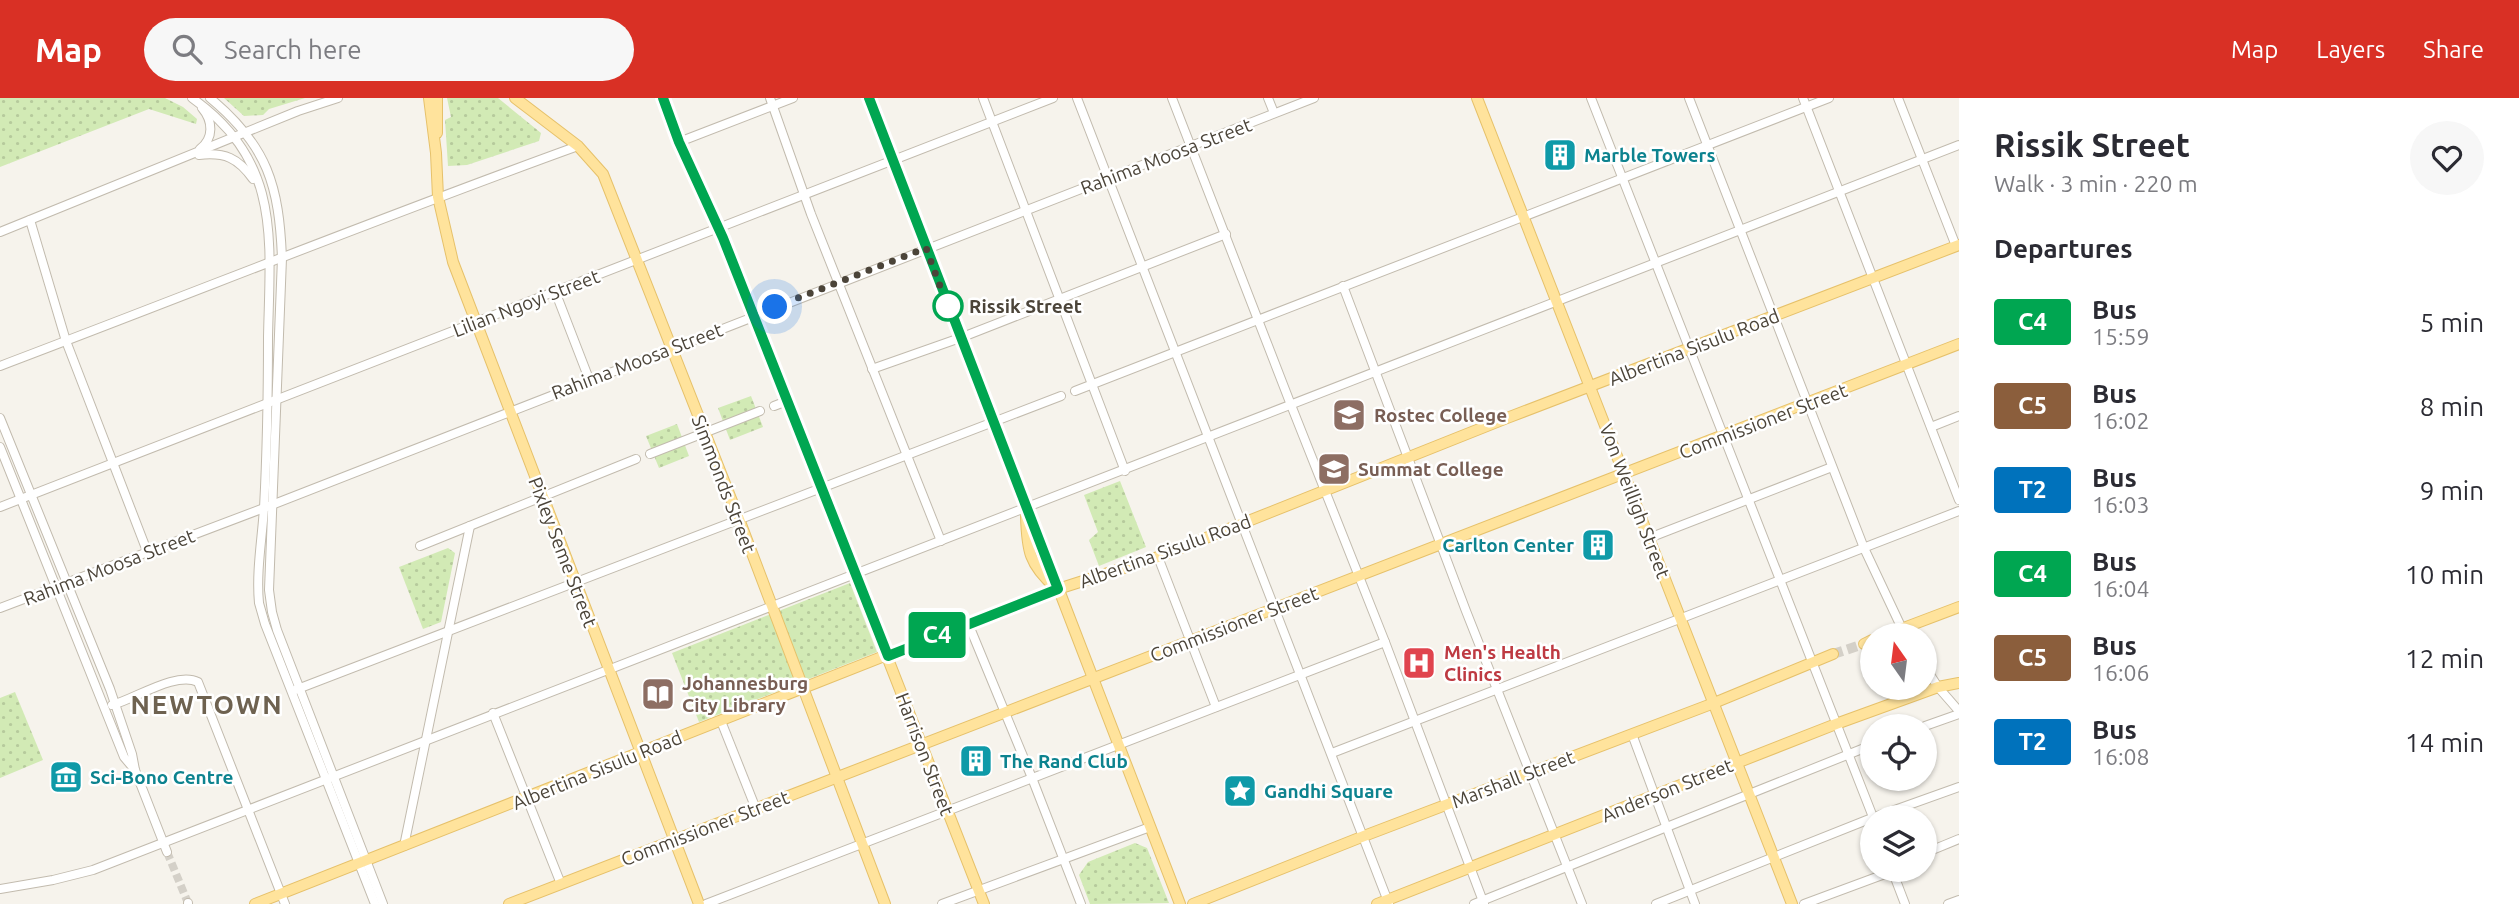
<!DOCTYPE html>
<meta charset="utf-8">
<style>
body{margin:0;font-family:Ubuntu,sans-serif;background:#f7f7f7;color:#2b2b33;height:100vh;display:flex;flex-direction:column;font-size:26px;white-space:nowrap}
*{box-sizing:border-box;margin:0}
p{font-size:23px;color:#7c7c81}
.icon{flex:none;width:38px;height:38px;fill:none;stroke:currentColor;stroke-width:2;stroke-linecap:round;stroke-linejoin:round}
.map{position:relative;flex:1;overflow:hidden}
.panel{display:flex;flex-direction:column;background:#fff;width:560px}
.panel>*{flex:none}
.badge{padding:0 14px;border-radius:5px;font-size:24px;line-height:46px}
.needle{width:46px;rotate:346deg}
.tools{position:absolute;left:1860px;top:525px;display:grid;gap:14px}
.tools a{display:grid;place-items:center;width:77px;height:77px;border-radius:50%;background:#fff;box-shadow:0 2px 5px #0004;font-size:35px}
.you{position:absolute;width:35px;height:35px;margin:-18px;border:5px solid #fff;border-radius:50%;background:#1a73e8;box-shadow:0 0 0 10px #1a73e833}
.map>.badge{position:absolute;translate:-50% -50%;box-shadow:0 0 0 4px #fff}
h2{padding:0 35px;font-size:26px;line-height:63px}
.round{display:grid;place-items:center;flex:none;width:74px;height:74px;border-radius:37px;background:#f7f7f7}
.head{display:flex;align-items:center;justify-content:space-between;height:119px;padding:0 35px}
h1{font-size:33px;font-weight:600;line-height:52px}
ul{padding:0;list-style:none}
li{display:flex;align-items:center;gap:21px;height:84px;padding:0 35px}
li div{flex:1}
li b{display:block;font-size:26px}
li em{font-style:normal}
li .badge{min-width:77px;font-weight:700;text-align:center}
header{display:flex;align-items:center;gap:42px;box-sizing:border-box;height:98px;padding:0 35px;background:#d93025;color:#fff}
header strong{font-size:33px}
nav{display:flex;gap:38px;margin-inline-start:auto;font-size:24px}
.search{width:490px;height:63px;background:#f7f7f7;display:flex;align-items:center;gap:18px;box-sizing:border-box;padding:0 24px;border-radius:38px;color:#7c7c81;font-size:26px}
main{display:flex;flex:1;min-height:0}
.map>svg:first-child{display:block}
</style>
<header>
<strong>Map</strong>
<div class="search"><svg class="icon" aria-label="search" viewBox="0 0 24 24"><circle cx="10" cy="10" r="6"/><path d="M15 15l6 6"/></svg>Search here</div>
<nav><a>Map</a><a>Layers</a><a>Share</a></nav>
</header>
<main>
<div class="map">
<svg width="1959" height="806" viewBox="0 0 1959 806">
<defs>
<pattern id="green-dots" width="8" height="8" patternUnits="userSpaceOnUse" patternTransform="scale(1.75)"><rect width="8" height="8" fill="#d2eab5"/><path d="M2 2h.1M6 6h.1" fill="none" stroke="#b6ca9c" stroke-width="1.8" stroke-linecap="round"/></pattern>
</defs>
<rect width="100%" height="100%" fill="#f6f3ec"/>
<g fill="url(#green-dots)">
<path d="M0 0H165L183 9 197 21 196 26 149 11 0 69Z"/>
<path d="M224 0H305L269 11 263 17 244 18Z"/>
<path d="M447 0H498L541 35 539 43 467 67 448 68 445 22 451 19Z"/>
<path d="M751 298 763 329 730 342 718 310Z"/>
<path d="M677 326 689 358 659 370 646 338Z"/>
<path d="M1120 383 1146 449 1099 468 1089 442 1098 434 1084 397Z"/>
<path d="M448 450 455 455 441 524 423 531 399 469Z"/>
<path d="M850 485 877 554 699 624 672 555Z"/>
<path d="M15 594 43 662 0 680V600Z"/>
<path d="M1135 745 1147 750 1169 805 1090 806 1079 777 1088 764Z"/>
</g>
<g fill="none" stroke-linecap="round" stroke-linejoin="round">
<path stroke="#d4d0c8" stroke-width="8" stroke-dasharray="8 4" stroke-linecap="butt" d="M167 754 188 805"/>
<path stroke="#d4d0c8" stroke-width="10" stroke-dasharray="10 5" stroke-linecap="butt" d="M1833 556 1864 546"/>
<defs>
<g id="minor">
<path d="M192 0C282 63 270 142 268 239 268 296 267 353 264 410 262 441 256 474 259 505L265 526 375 806"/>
<path d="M210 0C268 48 279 88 282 160L269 492 272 514 277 532 383 806"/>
<path d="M770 0 811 116 941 443"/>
<path d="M983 0 1125 373"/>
<path d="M1077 0 1389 806"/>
<path d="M1172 0 1291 307 1385 544 1484 806"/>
<path d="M1268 0 1274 15"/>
<path d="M1591 0 1873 719"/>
<path d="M1689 0 1864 450 1905 537"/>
<path d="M1803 0 1959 402"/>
<path d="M1898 0 1956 148"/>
<path d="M679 44 793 0"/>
<path d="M200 51C214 40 213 23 202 10"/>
<path d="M199 57C225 54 238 60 253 81"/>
<path d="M30 122 66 243 147 453"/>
<path d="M0 134 298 13 338 0"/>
<path d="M1343 188 1466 513 1582 806"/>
<path d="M555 193 589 281"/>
<path d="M0 268C193 195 384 118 578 48"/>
<path d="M872 271 960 240 1226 136"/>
<path d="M1075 293 1829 0"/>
<path d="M774 308 787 303"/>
<path d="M0 320 110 591 132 656 135 672 167 754"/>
<path d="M1931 329 1959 318"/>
<path d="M0 349 124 659 135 672"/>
<path d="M650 356 760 313"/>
<path d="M0 409 1053 0"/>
<path d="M1649 440 1832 369"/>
<path d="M420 448 636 361"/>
<path d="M1158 459 1216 609"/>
<path d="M0 510 264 410 1314 0"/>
<path d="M968 525 1032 680 1081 806"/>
<path d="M1925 569 1938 589 1959 613"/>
<path d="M295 592 1061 298"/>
<path d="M112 607C135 601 176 573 198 584L285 806"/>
<path d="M493 615 561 786"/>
<path d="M721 623 756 711"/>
<path d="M1925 628 1959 616"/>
<path d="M1632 636 1695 806"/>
<path d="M1332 655 1959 413"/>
<path d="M1875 719 1959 689"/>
<path d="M404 748 470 428"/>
<path d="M1925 755 1959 741"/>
<path d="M1892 772 1905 806"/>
<path d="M0 791 53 782 93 772 1959 47"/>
<path d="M188 805V806"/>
<path d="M706 806 1385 544"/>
<path d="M942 806 1150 729"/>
<path d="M1474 806 1872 647"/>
<path d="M1656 806 1872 720"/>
<path d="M1804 806 1893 773"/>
<path d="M1948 806 1959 802"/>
</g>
<g id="major">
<path d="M429 0 436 55 438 99 453 164 699 806"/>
<path d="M515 0 578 48 603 76 739 421 885 806"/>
<path d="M663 0 679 44 723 140 984 806"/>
<path d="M869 0 992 324 1042 448 1180 806"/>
<path d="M1477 0 1792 806"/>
<path d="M437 35V0"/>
<path d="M1026 418C1027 452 1029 467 1056 490"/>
<path d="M1885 537 1959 509"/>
<path d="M1864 546 1872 542"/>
<path d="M255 806 968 525 1058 491 1158 459 1507 320 1959 147"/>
<path d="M509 806 1959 246"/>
<path d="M1193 806 1364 738 1714 605 1833 556"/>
<path d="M1377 806 1836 626 1938 589 1959 585"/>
</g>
</defs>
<use href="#minor" stroke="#c2bbae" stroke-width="10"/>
<use href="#major" stroke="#e6c16a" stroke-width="12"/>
<use href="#minor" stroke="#fff" stroke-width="8"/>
<use href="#major" stroke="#ffe39c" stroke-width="10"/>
</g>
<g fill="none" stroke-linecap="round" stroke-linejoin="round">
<defs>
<path id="line" d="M663 0 679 44 723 140 888 558 1058 491 869 0"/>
</defs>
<use href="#line" stroke="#fff" stroke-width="16"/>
<use href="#line" stroke="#00a651" stroke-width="10"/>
<path stroke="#4b4439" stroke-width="7" stroke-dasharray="0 12.6" d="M775 209 926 150 951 218 948 208"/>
</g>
<defs>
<symbol id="building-square" viewBox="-11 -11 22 22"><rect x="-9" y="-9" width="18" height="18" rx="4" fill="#0f9aa8" stroke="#fff"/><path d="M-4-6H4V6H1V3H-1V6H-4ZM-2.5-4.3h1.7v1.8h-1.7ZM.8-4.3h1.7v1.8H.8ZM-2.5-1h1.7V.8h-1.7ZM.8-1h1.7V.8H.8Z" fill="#fff"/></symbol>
<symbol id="university-square" viewBox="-11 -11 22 22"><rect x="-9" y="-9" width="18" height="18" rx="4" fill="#8d6e63" stroke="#fff"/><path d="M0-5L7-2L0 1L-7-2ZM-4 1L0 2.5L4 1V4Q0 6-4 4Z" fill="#fff"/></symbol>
<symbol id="hospital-square" viewBox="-11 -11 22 22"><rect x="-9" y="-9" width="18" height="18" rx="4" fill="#e0444e" stroke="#fff"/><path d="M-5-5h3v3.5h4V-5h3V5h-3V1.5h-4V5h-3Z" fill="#fff"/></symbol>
<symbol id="library-square" viewBox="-11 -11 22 22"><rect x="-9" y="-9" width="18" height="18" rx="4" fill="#8d6e63" stroke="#fff"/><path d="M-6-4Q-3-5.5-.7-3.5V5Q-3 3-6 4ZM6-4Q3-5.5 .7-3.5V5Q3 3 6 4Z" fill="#fff"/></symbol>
<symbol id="museum-square" viewBox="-11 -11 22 22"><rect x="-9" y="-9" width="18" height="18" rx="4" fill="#0f9aa8" stroke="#fff"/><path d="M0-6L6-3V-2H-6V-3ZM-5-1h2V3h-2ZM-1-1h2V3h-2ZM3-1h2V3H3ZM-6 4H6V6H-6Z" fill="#fff"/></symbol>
<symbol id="sight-square" viewBox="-11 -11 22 22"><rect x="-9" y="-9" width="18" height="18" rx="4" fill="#0f9aa8" stroke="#fff"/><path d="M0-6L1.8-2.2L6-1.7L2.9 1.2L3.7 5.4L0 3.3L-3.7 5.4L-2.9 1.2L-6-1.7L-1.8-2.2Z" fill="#fff"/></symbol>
</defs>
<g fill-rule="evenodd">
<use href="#building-square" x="1541" y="38" width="38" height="38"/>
<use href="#university-square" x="1330" y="298" width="38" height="38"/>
<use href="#university-square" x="1315" y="352" width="38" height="38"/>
<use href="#building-square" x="1579" y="428" width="38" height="38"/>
<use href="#hospital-square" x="1400" y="546" width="38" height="38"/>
<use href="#library-square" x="639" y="577" width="38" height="38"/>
<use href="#building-square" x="957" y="644" width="38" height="38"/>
<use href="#museum-square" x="47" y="660" width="38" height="38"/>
<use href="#sight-square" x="1221" y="674" width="38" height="38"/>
</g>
<circle fill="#fff" stroke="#00a651" stroke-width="3.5" cx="948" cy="208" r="14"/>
<g text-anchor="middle" stroke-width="5" stroke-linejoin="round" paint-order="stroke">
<g font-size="19" font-weight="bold" fill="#0d838f" stroke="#fff" text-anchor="start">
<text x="1584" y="64">Marble Towers</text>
<text x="1574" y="454" text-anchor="end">Carlton Center</text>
<text x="1000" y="670">The Rand Club</text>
<text x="90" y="686">Sci-Bono Centre</text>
<text x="1264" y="700">Gandhi Square</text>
</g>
<g font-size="19" fill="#4b4439" stroke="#fff">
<text transform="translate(1166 58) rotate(-21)" y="7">Rahima Moosa Street</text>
<text transform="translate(526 205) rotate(-21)" y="7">Lilian Ngoyi Street</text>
<text transform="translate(1694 249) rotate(-21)" y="7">Albertina Sisulu Road</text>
<text transform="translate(637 263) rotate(-21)" y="7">Rahima Moosa Street</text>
<text transform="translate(1763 323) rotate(-21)" y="7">Commissioner Street</text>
<text transform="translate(724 386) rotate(69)" y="7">Simmonds Street</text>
<text transform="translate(1635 403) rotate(69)" y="7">Von Weilligh Street</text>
<text transform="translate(1165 453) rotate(-20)" y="7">Albertina Sisulu Road</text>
<text transform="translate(563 454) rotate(69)" y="7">Pixley Seme Street</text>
<text transform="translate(109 469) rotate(-21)" y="7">Rahima Moosa Street</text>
<text transform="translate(1234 526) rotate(-21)" y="7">Commissioner Street</text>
<text transform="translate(925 656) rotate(69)" y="7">Harrison Street</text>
<text transform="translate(597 672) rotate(-22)" y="7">Albertina Sisulu Road</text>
<text transform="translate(1513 681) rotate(-21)" y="7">Marshall Street</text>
<text transform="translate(1667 692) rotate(-22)" y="7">Anderson Street</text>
<text transform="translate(705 730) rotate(-21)" y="7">Commissioner Street</text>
</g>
<g font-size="19" font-weight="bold" fill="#4b4439" stroke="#fff" text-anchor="start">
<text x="969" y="215">Rissik Street</text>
</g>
<g font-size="19" font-weight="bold" fill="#785e54" stroke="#fff" text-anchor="start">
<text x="1374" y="324">Rostec College</text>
<text x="1358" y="378">Summat College</text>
<text x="682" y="592">Johannesburg<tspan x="682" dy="22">City Library</tspan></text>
</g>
<g font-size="19" font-weight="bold" fill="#be3a42" stroke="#fff" text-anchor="start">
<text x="1444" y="561">Men's Health<tspan x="1444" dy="22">Clinics</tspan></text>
</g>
<g font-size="26" font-weight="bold" letter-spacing="2" fill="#6e6250" stroke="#fff">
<text x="207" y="616">NEWTOWN</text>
</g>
</g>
</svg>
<div class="tools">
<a><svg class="needle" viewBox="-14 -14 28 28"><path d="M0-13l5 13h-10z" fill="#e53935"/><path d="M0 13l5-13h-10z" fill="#7c7c81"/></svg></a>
<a><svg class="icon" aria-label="locate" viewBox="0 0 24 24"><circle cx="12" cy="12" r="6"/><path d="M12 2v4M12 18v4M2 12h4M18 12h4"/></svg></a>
<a><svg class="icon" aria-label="layers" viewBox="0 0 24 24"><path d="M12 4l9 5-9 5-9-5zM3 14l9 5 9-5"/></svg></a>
</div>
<div class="you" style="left:775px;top:209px"></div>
<b class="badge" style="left:937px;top:537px;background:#00a651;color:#fff">C4</b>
</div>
<section class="panel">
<div class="head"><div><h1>Rissik Street</h1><p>Walk · 3 min · 220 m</p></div><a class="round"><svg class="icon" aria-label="heart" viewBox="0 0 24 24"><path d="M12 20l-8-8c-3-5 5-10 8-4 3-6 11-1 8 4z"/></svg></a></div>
<h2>Departures</h2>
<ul>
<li><span class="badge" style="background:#00a651;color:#fff">C4</span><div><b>Bus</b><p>15:59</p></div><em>5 min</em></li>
<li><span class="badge" style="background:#8b5e3c;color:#fff">C5</span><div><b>Bus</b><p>16:02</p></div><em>8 min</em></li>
<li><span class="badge" style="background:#0072bc;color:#fff">T2</span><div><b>Bus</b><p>16:03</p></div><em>9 min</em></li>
<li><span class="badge" style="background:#00a651;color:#fff">C4</span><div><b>Bus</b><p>16:04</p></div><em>10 min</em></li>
<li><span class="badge" style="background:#8b5e3c;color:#fff">C5</span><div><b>Bus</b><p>16:06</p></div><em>12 min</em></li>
<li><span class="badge" style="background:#0072bc;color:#fff">T2</span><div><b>Bus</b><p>16:08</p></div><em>14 min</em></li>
</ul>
</section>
</main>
